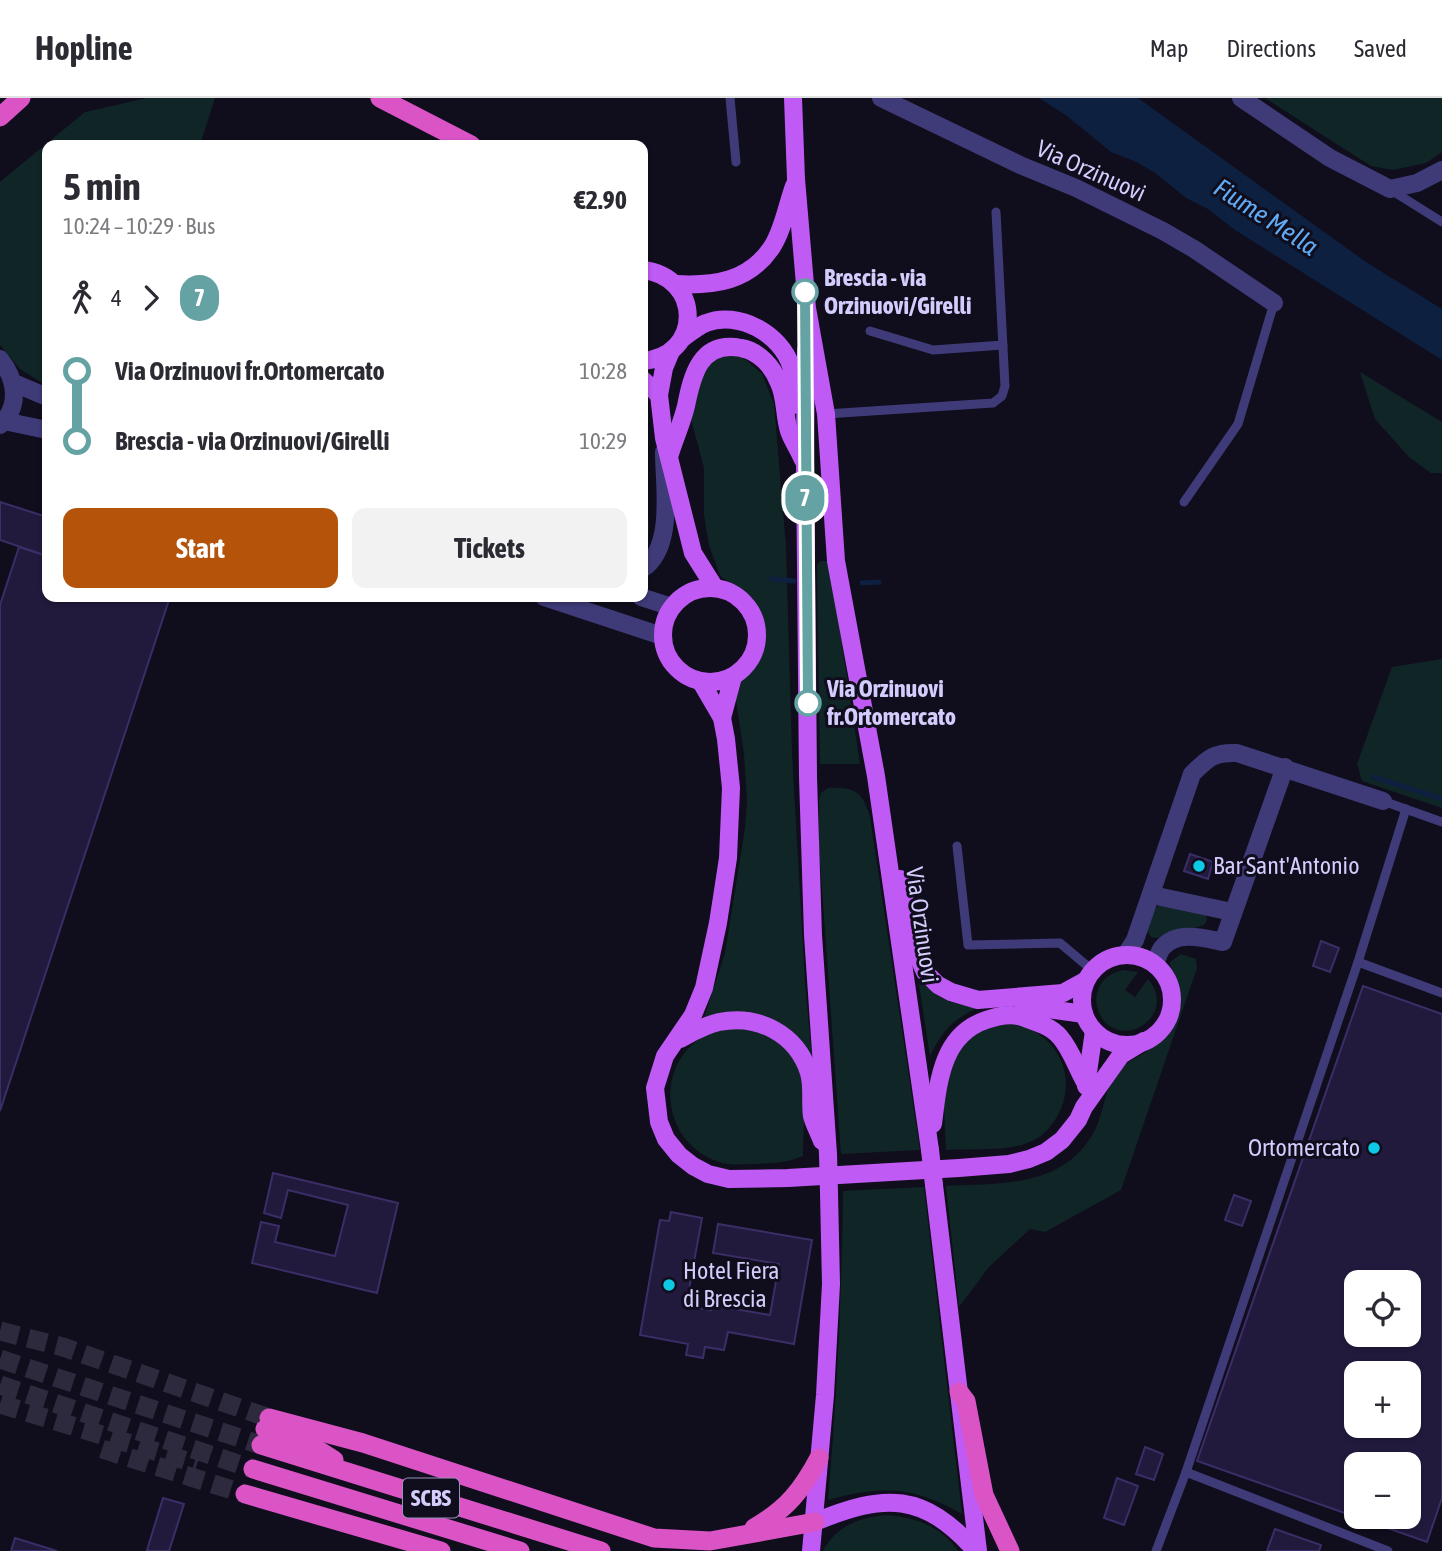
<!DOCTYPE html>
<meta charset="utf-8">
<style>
body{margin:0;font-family:"Asap Condensed",sans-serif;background:#f2f2f3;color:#2b2b33;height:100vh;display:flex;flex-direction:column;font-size:26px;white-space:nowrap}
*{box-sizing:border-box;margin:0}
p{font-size:23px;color:#7c7c81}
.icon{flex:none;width:38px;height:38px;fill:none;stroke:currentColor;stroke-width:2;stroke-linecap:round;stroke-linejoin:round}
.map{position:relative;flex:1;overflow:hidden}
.sheet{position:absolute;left:42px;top:42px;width:606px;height:462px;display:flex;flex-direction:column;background:#fff;border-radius:14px;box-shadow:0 2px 5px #0004}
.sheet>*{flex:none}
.badge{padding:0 14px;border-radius:23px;font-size:24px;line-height:46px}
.controls{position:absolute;left:1344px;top:1172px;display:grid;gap:14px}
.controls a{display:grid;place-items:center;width:77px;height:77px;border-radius:14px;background:#fff;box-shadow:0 2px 5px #0004;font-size:35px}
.map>.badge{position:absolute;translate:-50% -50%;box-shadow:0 0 0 4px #fff}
.legs{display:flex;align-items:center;gap:10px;height:77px;padding:0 21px;font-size:23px}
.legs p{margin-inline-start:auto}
.head{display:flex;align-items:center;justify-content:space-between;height:119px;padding:0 21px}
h1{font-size:38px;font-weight:700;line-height:52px}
.primary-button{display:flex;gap:14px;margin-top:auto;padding:14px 21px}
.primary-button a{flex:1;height:80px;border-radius:14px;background:#b45309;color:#fff;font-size:28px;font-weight:700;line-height:80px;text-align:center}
.primary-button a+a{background:#f2f2f3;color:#2b2b33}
ul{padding:0 21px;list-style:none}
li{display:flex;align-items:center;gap:24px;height:70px;font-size:26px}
li i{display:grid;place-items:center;width:10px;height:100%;margin:0 9px;background:currentColor}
li i::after{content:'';width:18px;height:18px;margin:-9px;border:5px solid;border-radius:50%;background:#fff}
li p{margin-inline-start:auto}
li:first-child i{background:linear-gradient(#0000 50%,currentColor 0)}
li:last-child i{background:linear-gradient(currentColor 50%,#0000 0)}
header{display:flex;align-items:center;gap:42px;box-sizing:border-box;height:98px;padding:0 35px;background:#fff;border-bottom:2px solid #e1e1e2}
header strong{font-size:33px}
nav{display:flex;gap:38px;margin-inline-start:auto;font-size:24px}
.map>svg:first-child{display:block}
</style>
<header>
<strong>Hopline</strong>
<nav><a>Map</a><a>Directions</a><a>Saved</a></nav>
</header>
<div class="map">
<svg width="1442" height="1453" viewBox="0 0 1442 1453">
<rect width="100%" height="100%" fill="#100d1d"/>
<g fill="#102626">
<path d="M147 0H215L200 47H47V288L20 271 0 247V84L85 14Z"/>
<path d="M1265 0H1442V54L1426 65 1393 72 1371 68Z"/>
<path d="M739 256 762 276 774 306 786 449 792 656 805 884 812 961C786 918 752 907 704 920L725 855 745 730 747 704 744 656 736 602 742 581 758 558 764 527 760 514 753 501 720 478 709 447 704 417V370L690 317 694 282 719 257Z"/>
<path d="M1360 274 1442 324V375H1431L1409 359 1375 321Z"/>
<path d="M642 387C646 406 655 434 642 451Z"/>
<path d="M820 463H827L830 467 860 666H820L817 468Z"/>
<path d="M1442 561V710L1362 683 1357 666 1392 569Z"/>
<path d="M828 690C855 689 862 693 870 719L920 1052 841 1056 819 749V702L821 695Z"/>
<path d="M1165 804 1206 817 1207 822 1204 827 1159 840 1151 839 1147 833C1150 819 1151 810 1165 804Z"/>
<path d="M1181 856 1196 861 1197 870 1121 1092 1045 1134 1030 1131 989 1169 959 1209 946 1088C1003 1085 1066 1090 1096 1030 1104 1012 1105 991 1116 975 1125 964 1136 961 1147 953 1164 941 1178 922 1178 900 1178 887 1170 877 1170 864Z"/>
<path d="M1123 872 1138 874 1125 892 1135 899 1148 881C1179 917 1121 955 1100 917 1097 910 1095 903 1097 896 1100 882 1110 875 1123 872Z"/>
<path d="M918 880C940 903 951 907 982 908 953 921 944 930 930 958Z"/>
<path d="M1016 926C1060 937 1080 983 1055 1022 1050 1029 1044 1037 1036 1041 1011 1055 974 1050 946 1052L943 990 948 966 971 937 992 927Z"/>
<path d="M741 928C749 931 759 932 767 936 814 957 803 1016 803 1058 787 1065 773 1065 756 1066 744 1066 731 1068 719 1064 659 1044 653 963 709 935 718 930 731 930 741 928Z"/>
<path d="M924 1089 962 1416C915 1388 880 1387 828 1402 837 1299 842 1196 843 1093Z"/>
<path d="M887 1417C917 1420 941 1428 958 1453H823C836 1428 860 1419 887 1417Z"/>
</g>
<path fill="#0e203f" d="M1039 0H1138L1366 164 1442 211V262L1235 132 1208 111 1186 100 1154 74 1134 63 1111 54 1067 18Z"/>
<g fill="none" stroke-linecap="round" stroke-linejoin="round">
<g stroke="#0e203f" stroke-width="5">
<path d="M771 481 794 483"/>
<path d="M862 485 879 484"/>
<path d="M1374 679 1442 701"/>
</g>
</g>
<g fill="#221a3d" stroke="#3b2e67" stroke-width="2" fill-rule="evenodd">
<path d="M0 404 47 419V458L0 442Z"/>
<path d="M19 449 47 458V499H170L0 1013V507Z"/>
<path d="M1190 756 1213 764 1208 781 1184 773Z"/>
<path d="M1321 843 1339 850 1330 874 1313 868Z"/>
<path d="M1363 888 1442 916V1400L1427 1444 1356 1419H1409V1367H1356V1419L1197 1363ZM1356 1185H1409V1237H1356ZM1356 1276H1409V1328H1356Z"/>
<path d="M273 1075 398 1105 377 1195 252 1165 261 1124 279 1128 275 1144 335 1158 348 1107 288 1092 281 1120 264 1115Z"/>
<path d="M1234 1097 1251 1103 1242 1128 1225 1122Z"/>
<path d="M671 1114 702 1120 686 1208 711 1212 712 1207 770 1217 779 1166 713 1155 718 1126 812 1142 794 1246 728 1234 724 1252 705 1249 703 1260 686 1257 688 1246 640 1237 660 1122 669 1123Z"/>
<path d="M1145 1349 1163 1356 1154 1382 1136 1376Z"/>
<path d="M1117 1380 1138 1388 1124 1427 1104 1420Z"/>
<path d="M163 1400 184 1406 169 1453H150L147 1452Z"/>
<path d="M1275 1431 1321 1447 1319 1453H1267Z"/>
<path d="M15 1440 57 1453H11Z"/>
</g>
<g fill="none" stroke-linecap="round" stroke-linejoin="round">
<g stroke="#2d2a3e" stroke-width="19" stroke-dasharray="19 10" stroke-linecap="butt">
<path d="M0 1233 63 1249 269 1320"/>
<path d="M0 1261 261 1347"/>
<path d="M0 1287 253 1371"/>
<path d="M0 1306 197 1366"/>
<path d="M102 1351 245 1396"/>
</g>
<g stroke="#3f3b79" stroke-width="9">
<path d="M730 0 736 64"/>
<path d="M1391 92 1442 124"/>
<path d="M870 233 933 252 1003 247"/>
<path d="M826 316 993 305 1002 298 1005 288 996 114"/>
<path d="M1184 404 1238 326 1274 205"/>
<path d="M1383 703 1442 724"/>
<path d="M957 748 968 847 1060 845 1092 872"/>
<path d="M1358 864 1442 895"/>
<path d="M1186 1374 1388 1453"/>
<path d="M1156 1453 1186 1374 1358 864 1406 711"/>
</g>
<g stroke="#3f3b79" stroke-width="18">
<path d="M881 0 1020 67 1076 90 1163 133 1194 151 1274 205"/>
<path d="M1241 0 1330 60 1390 91 1417 85 1442 72"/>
<path d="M0 261C16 281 21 308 0 327"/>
<path d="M14 285 47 299"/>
<path d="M4 323 47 332"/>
<path d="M642 471C675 450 664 388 664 354"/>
<path d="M544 499 662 538"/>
<path d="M641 499 672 509"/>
<path d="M1152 797 1232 814"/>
<path d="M1126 856 1135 842 1192 676C1208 660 1214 654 1237 655L1383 703"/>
<path d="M1155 866C1157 861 1159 854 1162 850 1177 832 1204 840 1223 844L1285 669"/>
</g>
<g stroke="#c05af5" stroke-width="18">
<path d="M793 0 796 81 807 210 826 316 836 463 876 678 930 1052"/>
<path d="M642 172C703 178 703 259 642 263"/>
<path d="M676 186C713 188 749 184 772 149 783 132 787 107 794 88"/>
<path d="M683 240C690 235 698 228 706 225 738 212 781 236 791 268 794 280 793 294 794 307"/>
<path d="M806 252 805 365 808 679 813 837 828 1056"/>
<path d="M671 253 664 270 659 297 664 340 693 455 715 490"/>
<path d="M642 281 659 297"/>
<path d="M669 359C674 342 682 325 686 308 692 278 700 242 741 250 759 253 773 269 779 285 786 300 784 317 789 333 792 342 799 352 803 362"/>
<circle cx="710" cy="537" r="47"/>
<path d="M701 584 722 620 726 641 731 690 728 760 718 825 704 890 693 917 665 958 655 990 659 1024 666 1041 679 1057 693 1068 708 1076 729 1081 788 1080 959 1070 1009 1066 1029 1061 1046 1054 1062 1042 1078 1022 1084 1009 1121 957 1144 943"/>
<path d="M722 620 733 579"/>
<path d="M900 781 917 856 925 874 938 887 951 894 978 902 1063 895 1085 883"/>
<circle cx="1127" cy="902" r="45"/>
<path d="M1019 916 1048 911 1084 916"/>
<path d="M680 941C693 934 705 927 719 924 758 916 797 936 809 975 813 988 810 1004 812 1018 814 1026 819 1035 822 1043"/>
<path d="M1086 988 1094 933"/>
<path d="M933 1026C938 986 941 937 986 922 998 918 1010 915 1022 919 1036 924 1051 928 1060 939 1072 953 1077 971 1086 986"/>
<path d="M934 1087 978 1453"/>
<path d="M815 1424C885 1395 923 1394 976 1453"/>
<path d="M811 1453 825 1297 831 1186 829 1095"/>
</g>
<g stroke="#da54c6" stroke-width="19">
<path d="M380 0 471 47"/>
<path d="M0 19 21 0"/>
<path d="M959 1294 966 1303 984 1397 1010 1453"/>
<path d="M269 1320 363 1345 654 1440 710 1443 815 1424"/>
<path d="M265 1331 312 1348 334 1362"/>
<path d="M261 1347 601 1453"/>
<path d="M253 1371 520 1453"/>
<path d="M245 1396 441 1453"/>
<path d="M754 1430C787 1411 802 1392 819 1360"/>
</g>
<g stroke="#c05af5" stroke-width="18">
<path d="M930 1052 934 1087"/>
<path d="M828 1056 829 1095"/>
</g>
</g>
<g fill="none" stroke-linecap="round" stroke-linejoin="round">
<defs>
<path id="line-1" d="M805 194 808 605"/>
</defs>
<use href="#line-1" stroke="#fff" stroke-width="16"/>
<use href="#line-1" stroke="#65a2a3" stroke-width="10"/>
</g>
<g fill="#fff" stroke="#65a2a3" stroke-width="3.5">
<circle cx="805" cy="194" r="12"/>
<circle cx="808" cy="605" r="12"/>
</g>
<g fill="#0ec9e6" stroke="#100d1d" stroke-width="2.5">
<circle cx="1199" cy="768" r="7"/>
<circle cx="1374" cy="1050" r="7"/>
<circle cx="669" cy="1187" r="7"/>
</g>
<g text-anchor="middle" stroke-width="6" stroke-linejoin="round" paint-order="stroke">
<rect fill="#100d1d" stroke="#9893b9" stroke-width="2" x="403" y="1380.5" width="56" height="39" rx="5"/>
<g font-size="23" font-weight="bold" fill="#d3ccfc">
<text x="431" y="1408">SCBS</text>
</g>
<g font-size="24" fill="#d3ccfc" stroke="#100d1d">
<text transform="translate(1091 73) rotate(24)" y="8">Via Orzinuovi</text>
<text transform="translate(922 827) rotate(82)" y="8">Via Orzinuovi</text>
</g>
<g font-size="24" font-weight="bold" fill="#d3ccfc" stroke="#100d1d" text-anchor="start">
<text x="824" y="188">Brescia - via<tspan x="824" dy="28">Orzinuovi/Girelli</tspan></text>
<text x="827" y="599">Via Orzinuovi<tspan x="827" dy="28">fr.Ortomercato</tspan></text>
</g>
<g font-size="24" fill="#d3ccfc" stroke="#100d1d" text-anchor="start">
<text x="1213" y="776">Bar Sant'Antonio</text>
<text x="1360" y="1058" text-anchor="end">Ortomercato</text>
<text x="683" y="1181">Hotel Fiera<tspan x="683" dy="28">di Brescia</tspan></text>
</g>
<g font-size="26" font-style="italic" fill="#60abf5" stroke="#100d1d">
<text transform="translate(1266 119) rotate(33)" y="9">Fiume Mella</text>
</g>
</g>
</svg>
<div class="controls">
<a><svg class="icon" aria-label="locate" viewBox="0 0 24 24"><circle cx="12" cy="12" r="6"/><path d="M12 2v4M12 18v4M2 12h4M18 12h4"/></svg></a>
<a>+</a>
<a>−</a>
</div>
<b class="badge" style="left:805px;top:400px;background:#65a2a3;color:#fff">7</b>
<section class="sheet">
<div class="head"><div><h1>5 min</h1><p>10:24 – 10:29 · Bus</p></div><b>€2.90</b></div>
<div class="legs"><svg class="icon" aria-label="walk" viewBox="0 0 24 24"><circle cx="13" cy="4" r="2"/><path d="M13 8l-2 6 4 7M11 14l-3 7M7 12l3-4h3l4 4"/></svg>4<svg class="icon" aria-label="forward" viewBox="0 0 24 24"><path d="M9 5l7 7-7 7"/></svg><b class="badge" style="background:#65a2a3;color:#fff">7</b></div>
<ul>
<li><i style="color:#65a2a3"></i><b>Via Orzinuovi fr.Ortomercato</b><p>10:28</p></li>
<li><i style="color:#65a2a3"></i><b>Brescia - via Orzinuovi/Girelli</b><p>10:29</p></li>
</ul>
<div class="primary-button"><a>Start</a><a>Tickets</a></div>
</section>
</div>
